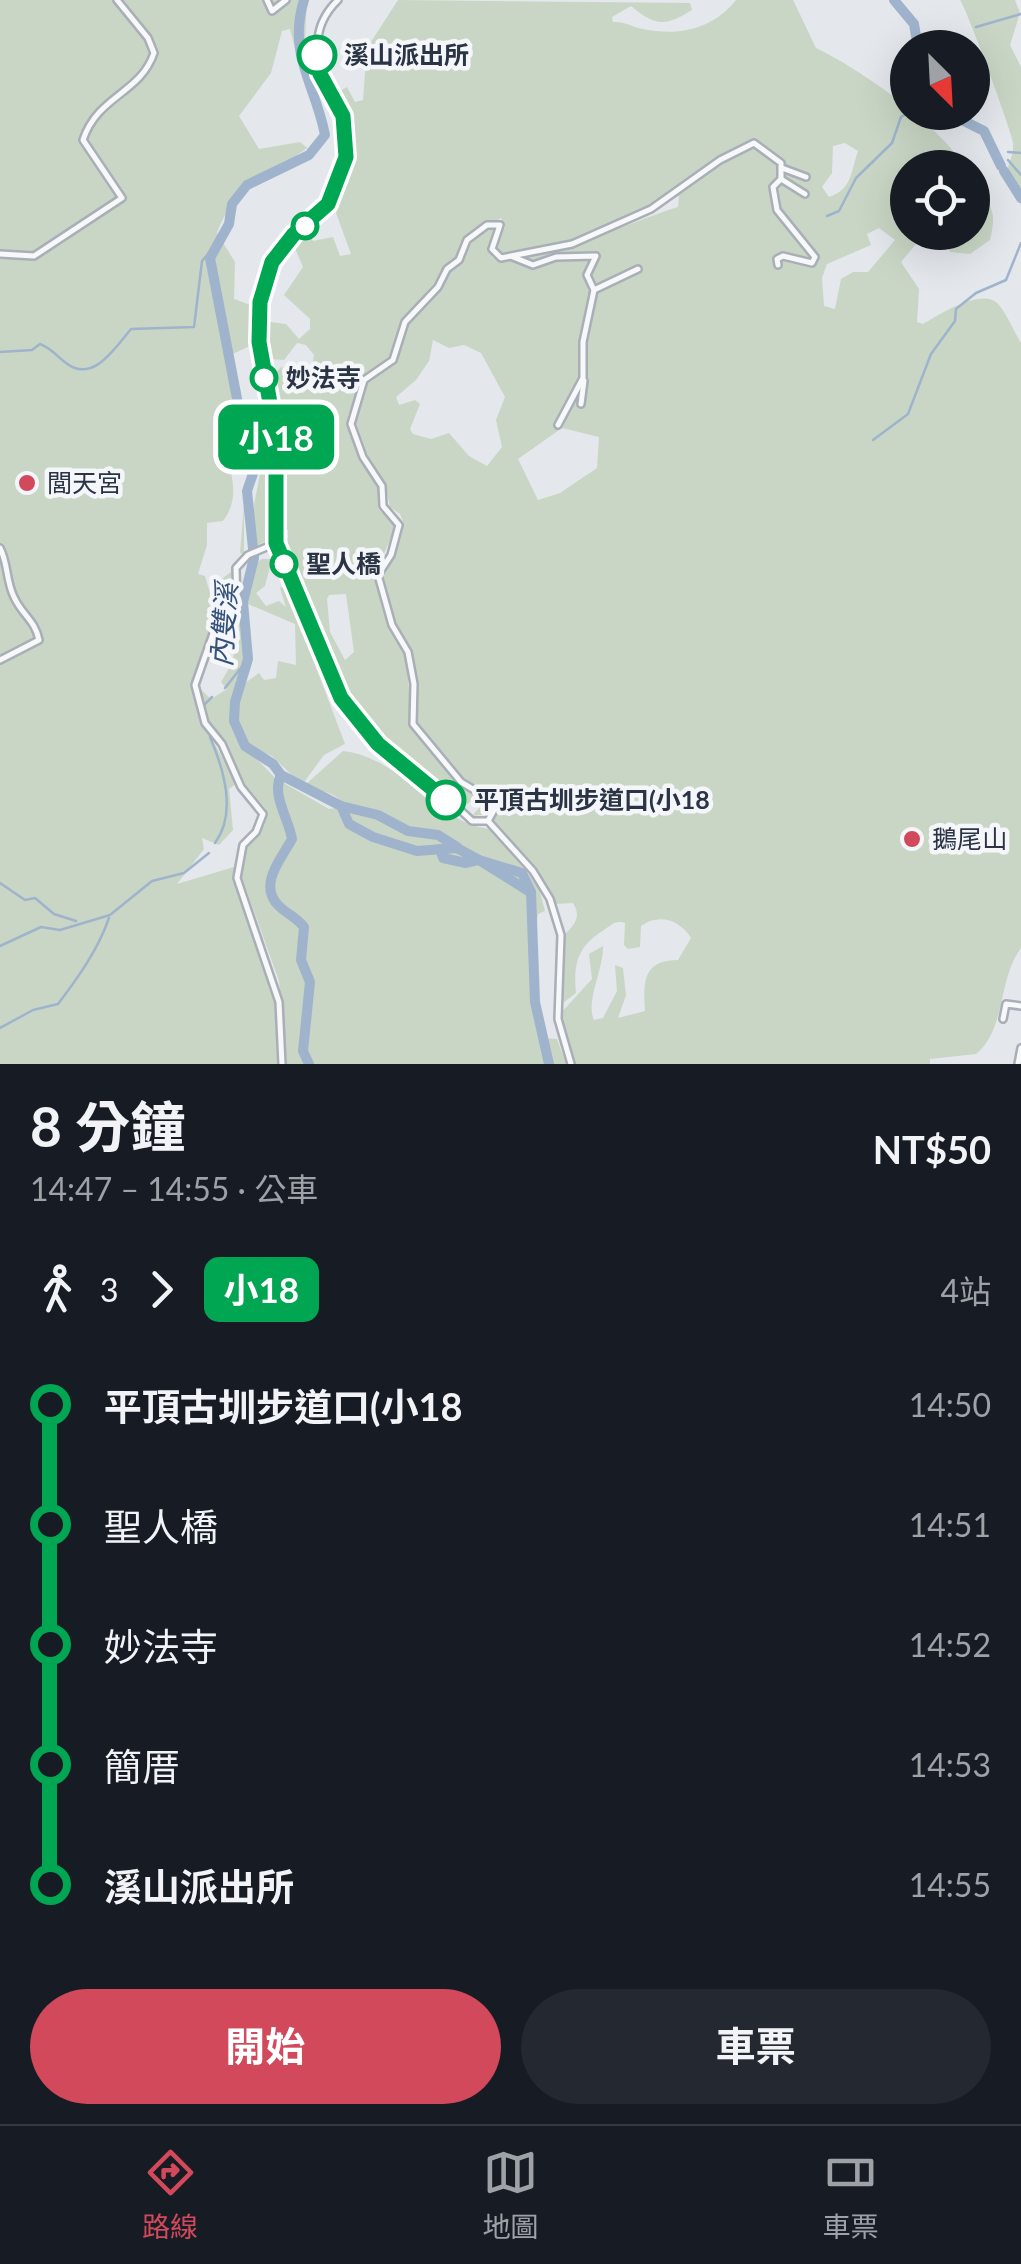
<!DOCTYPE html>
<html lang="zh-TW">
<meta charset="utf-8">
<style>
body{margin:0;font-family:Lato,"Noto Sans TC",sans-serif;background:#242831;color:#f1f3f6;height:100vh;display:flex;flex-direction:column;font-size:38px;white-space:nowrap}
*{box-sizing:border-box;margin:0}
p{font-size:32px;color:#9ea1a6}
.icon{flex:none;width:55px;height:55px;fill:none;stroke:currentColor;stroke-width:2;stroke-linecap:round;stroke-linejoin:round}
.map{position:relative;height:1064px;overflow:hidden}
.sheet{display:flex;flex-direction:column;background:#171b24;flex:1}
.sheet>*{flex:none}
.badge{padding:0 20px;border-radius:15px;font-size:35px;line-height:65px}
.needle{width:65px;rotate:156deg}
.tools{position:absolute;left:890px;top:30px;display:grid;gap:20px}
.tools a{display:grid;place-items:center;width:100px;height:100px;border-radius:50%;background:#171b24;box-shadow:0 10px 40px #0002;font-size:50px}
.map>.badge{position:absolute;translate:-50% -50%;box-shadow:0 0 0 5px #fff}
.legs{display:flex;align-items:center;gap:15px;height:110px;padding:0 30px;font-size:32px}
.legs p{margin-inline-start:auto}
.headline{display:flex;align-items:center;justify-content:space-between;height:170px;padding:0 30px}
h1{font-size:55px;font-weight:700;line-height:75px}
.cta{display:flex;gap:20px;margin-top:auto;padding:20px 30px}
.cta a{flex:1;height:115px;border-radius:60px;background:#d1495b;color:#fff;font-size:40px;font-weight:700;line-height:115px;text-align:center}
.cta a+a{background:#242831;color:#f1f3f6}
ul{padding:0 30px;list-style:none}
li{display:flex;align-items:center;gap:35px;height:120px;font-size:38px}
li i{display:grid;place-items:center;width:15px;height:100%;margin:0 12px;background:currentColor}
li i::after{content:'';width:25px;height:25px;margin:-12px;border:8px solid;border-radius:50%;background:#171b24}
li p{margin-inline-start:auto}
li:first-child i{background:linear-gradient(#0000 50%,currentColor 0)}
li:last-child i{background:linear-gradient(currentColor 50%,#0000 0)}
.tabs{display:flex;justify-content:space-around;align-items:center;height:140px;border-top:2px solid #363941;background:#171b24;font-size:28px;color:#9ea1a6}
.tabs a{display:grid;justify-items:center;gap:5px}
.tabs .current{color:#d1495b}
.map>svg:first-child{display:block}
</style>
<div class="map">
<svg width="1021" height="1064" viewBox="0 0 1021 1064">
<rect width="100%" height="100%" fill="#e4e7ec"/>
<g fill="#c9d6c5" fill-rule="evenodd">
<path d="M0 0H307L304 64H299L290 29 282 31 271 73 239 116 259 149 300 142 307 148C270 176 234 185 217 233L235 262 234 299 256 307 250 346 226 357V363L236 409 259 463 244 515V554L240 553 246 482 252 460 243 435 222 447C232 473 241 497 223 521L207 523V545L198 574 205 576 213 603 223 578 231 572 232 609 214 623 194 684 198 715 237 783 229 789 233 830 219 845 202 838 204 849 177 884 234 867 236 884 277 1003 279 1064H0Z"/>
<path d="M398 0 690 3 692 10C665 27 655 26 631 6L612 17 613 22C624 21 632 27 643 29 680 37 714 28 736 0H793L816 48C862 70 939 125 965 167L908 168V232L925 233 901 262 919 289 917 322 923 324C938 315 979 289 996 302 1006 311 1014 332 1021 343V948C998 978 1006 1030 976 1054L930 1059V1064H574L559 1015 592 979 589 954 603 946C604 969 585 1001 594 1020L603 1018 617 991 615 965 623 968 626 995 618 1018 645 1011C643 982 643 960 678 960L691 938C680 920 659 913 641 926L640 947 628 949 624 945 625 923C615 920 613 924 604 930 578 946 573 963 576 993L560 1005 564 935C574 926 582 917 573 903L553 904 536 870 493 820 498 807 493 795 462 781 414 719 418 693 410 651 396 629 381 576 404 524 400 514 390 507 385 483 369 458 356 423 367 381 398 360 408 322 481 231 497 229 489 247 492 257C530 268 635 220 678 207L679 196 569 243 508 255 495 249 505 227 501 218 466 238 456 257 399 325 391 356 363 377 357 403 348 415 361 461 379 484 378 509 396 526 374 577 390 631 406 655 412 727 461 786 488 799V814L472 816 479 808 473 800 467 804 405 761 359 711 330 655 284 543 288 542V530L283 529V437L295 429V414L290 408 288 422 283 425 270 380 282 366 286 392 303 393 308 388 314 355 306 345 297 343 284 360 269 359 265 338 270 322 286 324 299 339 310 329V319L284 295 303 267 294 246 309 233 313 241 333 237 340 256 351 254 336 213 352 163 350 132 340 91 347 87 355 102 363 100 367 48ZM845 143 858 151C851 171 852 190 829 197L822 187 832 173 833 146ZM879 228 895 240 868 272H853L841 279 835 309 824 306 822 278 827 264 871 245 867 234ZM433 340 449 348 464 345 481 353 505 397 496 420 502 447 487 466 469 456 449 433 431 439 413 434 410 429 420 404 415 400 399 405 396 397 416 380 429 361ZM562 428 599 437 597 468 560 493 538 500 518 459ZM346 594 354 652 345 660 330 632 327 599 329 595Z"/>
<path d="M960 0H1015L1020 13 1010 45 1021 67V205L1005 174C1009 165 1014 153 1013 143 1013 135 966 7 960 0Z"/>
<path d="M973 193C995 203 996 216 990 240L970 254 950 252 944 233 972 232Z"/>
<path d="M268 422V540L254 547C243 507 273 472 255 430Z"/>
<path d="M262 559H272L265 586 256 593 266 606 279 601 286 607 280 588 285 585 345 744 324 755 302 785 272 756 258 750 256 758 275 778 329 809 336 808 345 825 348 811C338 789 318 793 305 785L343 751C404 758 437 824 490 829L538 885 545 911 538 914 534 940 539 1029 545 1038 557 1039 566 1064H287L279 981 241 875 245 851 264 825 266 809 245 784 224 742 209 726 198 687 211 699 227 689 221 682C235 660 240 646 227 625L243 606 253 565ZM248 604 295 624 296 665 278 661 276 678 264 680 259 673 238 688 236 681 249 660Z"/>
</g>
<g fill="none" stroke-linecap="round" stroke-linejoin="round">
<g stroke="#9fb4cc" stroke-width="2.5">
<path d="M976 27 1021 14"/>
<path d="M1008 152 1021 153"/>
<path d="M1008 160 1021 175"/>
<path d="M827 216 839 211 856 178 892 143 901 117 909 112"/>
<path d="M0 352 32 350 40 344C53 349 56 356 66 363 93 384 115 348 131 329L194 327 202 261 220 240"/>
<path d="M873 440 908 414 931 354 955 321 956 309 976 293 1006 280 1021 243"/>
<path d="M225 688 248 659"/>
<path d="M203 706 212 697"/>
<path d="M210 737C224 770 237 813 215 843"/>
<path d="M0 883 25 900 35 898 54 914 76 921"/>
<path d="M0 946 41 927 60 930 110 915 152 881 184 873 209 853"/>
<path d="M0 1028 33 1010 58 1004C77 979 98 950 109 918"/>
</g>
<g stroke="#9fb4cc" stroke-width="10">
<path d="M304 0C287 54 316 86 325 135L309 155 247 185 232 204 229 224 210 258 239 409 261 450 247 491 254 558 243 602 248 659 235 702 234 721 245 746 273 764 281 775 341 806 349 824 373 837 417 851 457 848 479 860 522 873 531 892 535 1002 549 1064"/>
<path d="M894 0 914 24 918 48"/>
<path d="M935 112 954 116 984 131 1001 166"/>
<path d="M1004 171 1021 198"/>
<path d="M281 775C271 795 289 819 292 839 282 858 257 885 279 906 287 914 296 917 304 927L301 960 310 982 303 1051 309 1064"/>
<path d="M341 806 378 815 408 831 438 835 457 847"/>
<path d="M440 849 443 858 466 863 479 860 530 892"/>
</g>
<defs>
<g id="minor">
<path d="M267 0 272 11 286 0"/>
<path d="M338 0C284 53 357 103 345 162 333 218 281 227 266 278 251 329 266 372 275 421 282 460 269 503 276 542 281 571 301 600 312 626 333 674 346 720 389 755 416 777 447 796 472 821H487"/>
<path d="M782 168 806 177"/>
<path d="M781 179 805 194"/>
<path d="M0 254 34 256 122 198 83 140C98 95 140 94 154 53L148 38 117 0"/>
<path d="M513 257 533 265 556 257 596 256 587 275 594 290 583 342V378L558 425"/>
<path d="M594 290 638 269"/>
<path d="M581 404 584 381"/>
<path d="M276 543 248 555 236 568 237 607 215 628 195 685 205 723 222 744 241 787 263 814 256 832 243 845 237 878 279 1002 282 1064"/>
<path d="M0 548C8 563 6 581 14 597 22 615 35 620 39 640L0 660"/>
<path d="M488 821 494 810 491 800 461 782 413 724 414 684 408 652 392 625 378 575 391 555 399 525 383 506 382 486 363 457 351 424 364 380 393 360 405 322 438 287 447 269 459 260 467 240 487 225H500L492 249 501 258 572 244 651 209 720 160 754 143 781 163V179L773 187 777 210 815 257 812 263 783 256 777 259 778 265"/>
<path d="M488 821 533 871 550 899 561 935 558 1019 571 1064"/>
<path d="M1003 1019 1006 1004 1021 1006"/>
<path d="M1018 1064 1021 1048"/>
</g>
</defs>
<use href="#minor" stroke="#a9aeb7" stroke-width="10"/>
<use href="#minor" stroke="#f7f8fa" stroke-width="5"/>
</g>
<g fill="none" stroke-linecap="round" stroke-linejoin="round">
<defs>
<path id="line-1" d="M317 55 320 74 343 116 346 157 328 204 294 234 272 262 260 302 259 342 276 436V543L341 698 378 744 446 800"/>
</defs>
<use href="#line-1" stroke="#fff" stroke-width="22"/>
<use href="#line-1" stroke="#00a651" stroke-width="15"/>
</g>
<g fill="#fff" stroke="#00a651" stroke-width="5">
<circle cx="317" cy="55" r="18"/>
<circle cx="305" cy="226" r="12"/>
<circle cx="264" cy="378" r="12"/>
<circle cx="284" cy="564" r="12"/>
<circle cx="446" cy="800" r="18"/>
</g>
<g fill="#d1495b" stroke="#f4f6f9" stroke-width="4">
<circle cx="27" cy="483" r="10"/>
<circle cx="912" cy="839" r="10"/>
</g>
<g text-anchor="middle" stroke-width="9" stroke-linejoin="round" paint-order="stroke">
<g font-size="25" font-weight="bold" fill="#2b3445" stroke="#f4f6f9" text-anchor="start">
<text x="344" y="64">溪山派出所</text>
<text x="286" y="387">妙法寺</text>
<text x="306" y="573">聖人橋</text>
<text x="474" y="809">平頂古圳步道口(小18</text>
</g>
<g font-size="25" fill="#2b3445" stroke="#f4f6f9" text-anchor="start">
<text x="47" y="492">閭天宮</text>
<text x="932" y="848">鵝尾山</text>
</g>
<g font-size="28" font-style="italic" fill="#34527a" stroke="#f4f6f9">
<text transform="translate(224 625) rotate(-86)" y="10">內雙溪</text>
</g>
</g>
</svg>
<div class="tools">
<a><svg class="needle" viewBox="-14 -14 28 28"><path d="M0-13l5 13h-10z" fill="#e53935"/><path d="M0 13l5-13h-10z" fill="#9ea1a6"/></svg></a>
<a><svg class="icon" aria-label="locate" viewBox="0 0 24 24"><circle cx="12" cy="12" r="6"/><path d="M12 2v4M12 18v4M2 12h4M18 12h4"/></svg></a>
</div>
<b class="badge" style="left:276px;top:437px;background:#00a651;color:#fff">小18</b>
</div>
<section class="sheet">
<div class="headline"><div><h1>8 分鐘</h1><p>14:47 – 14:55 · 公車</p></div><b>NT$50</b></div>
<div class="legs"><svg class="icon" aria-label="walk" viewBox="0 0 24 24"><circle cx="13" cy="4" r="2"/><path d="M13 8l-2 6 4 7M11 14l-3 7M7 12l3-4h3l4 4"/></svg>3<svg class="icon" aria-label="forward" viewBox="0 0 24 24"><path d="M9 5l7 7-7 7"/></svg><b class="badge" style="background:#00a651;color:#fff">小18</b><p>4站</p></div>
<ul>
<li><i style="color:#00a651"></i><b>平頂古圳步道口(小18</b><p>14:50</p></li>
<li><i style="color:#00a651"></i><span>聖人橋</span><p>14:51</p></li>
<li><i style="color:#00a651"></i><span>妙法寺</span><p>14:52</p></li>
<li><i style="color:#00a651"></i><span>簡厝</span><p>14:53</p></li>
<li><i style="color:#00a651"></i><b>溪山派出所</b><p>14:55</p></li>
</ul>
<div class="cta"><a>開始</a><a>車票</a></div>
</section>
<nav class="tabs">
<a class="current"><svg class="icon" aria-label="directions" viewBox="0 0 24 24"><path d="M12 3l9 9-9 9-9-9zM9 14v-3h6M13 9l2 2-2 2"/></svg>路線</a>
<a><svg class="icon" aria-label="map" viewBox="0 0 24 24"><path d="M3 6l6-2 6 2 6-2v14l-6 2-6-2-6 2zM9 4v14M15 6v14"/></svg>地圖</a>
<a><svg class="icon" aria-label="tickets" viewBox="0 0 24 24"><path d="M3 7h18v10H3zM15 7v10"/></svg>車票</a>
</nav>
